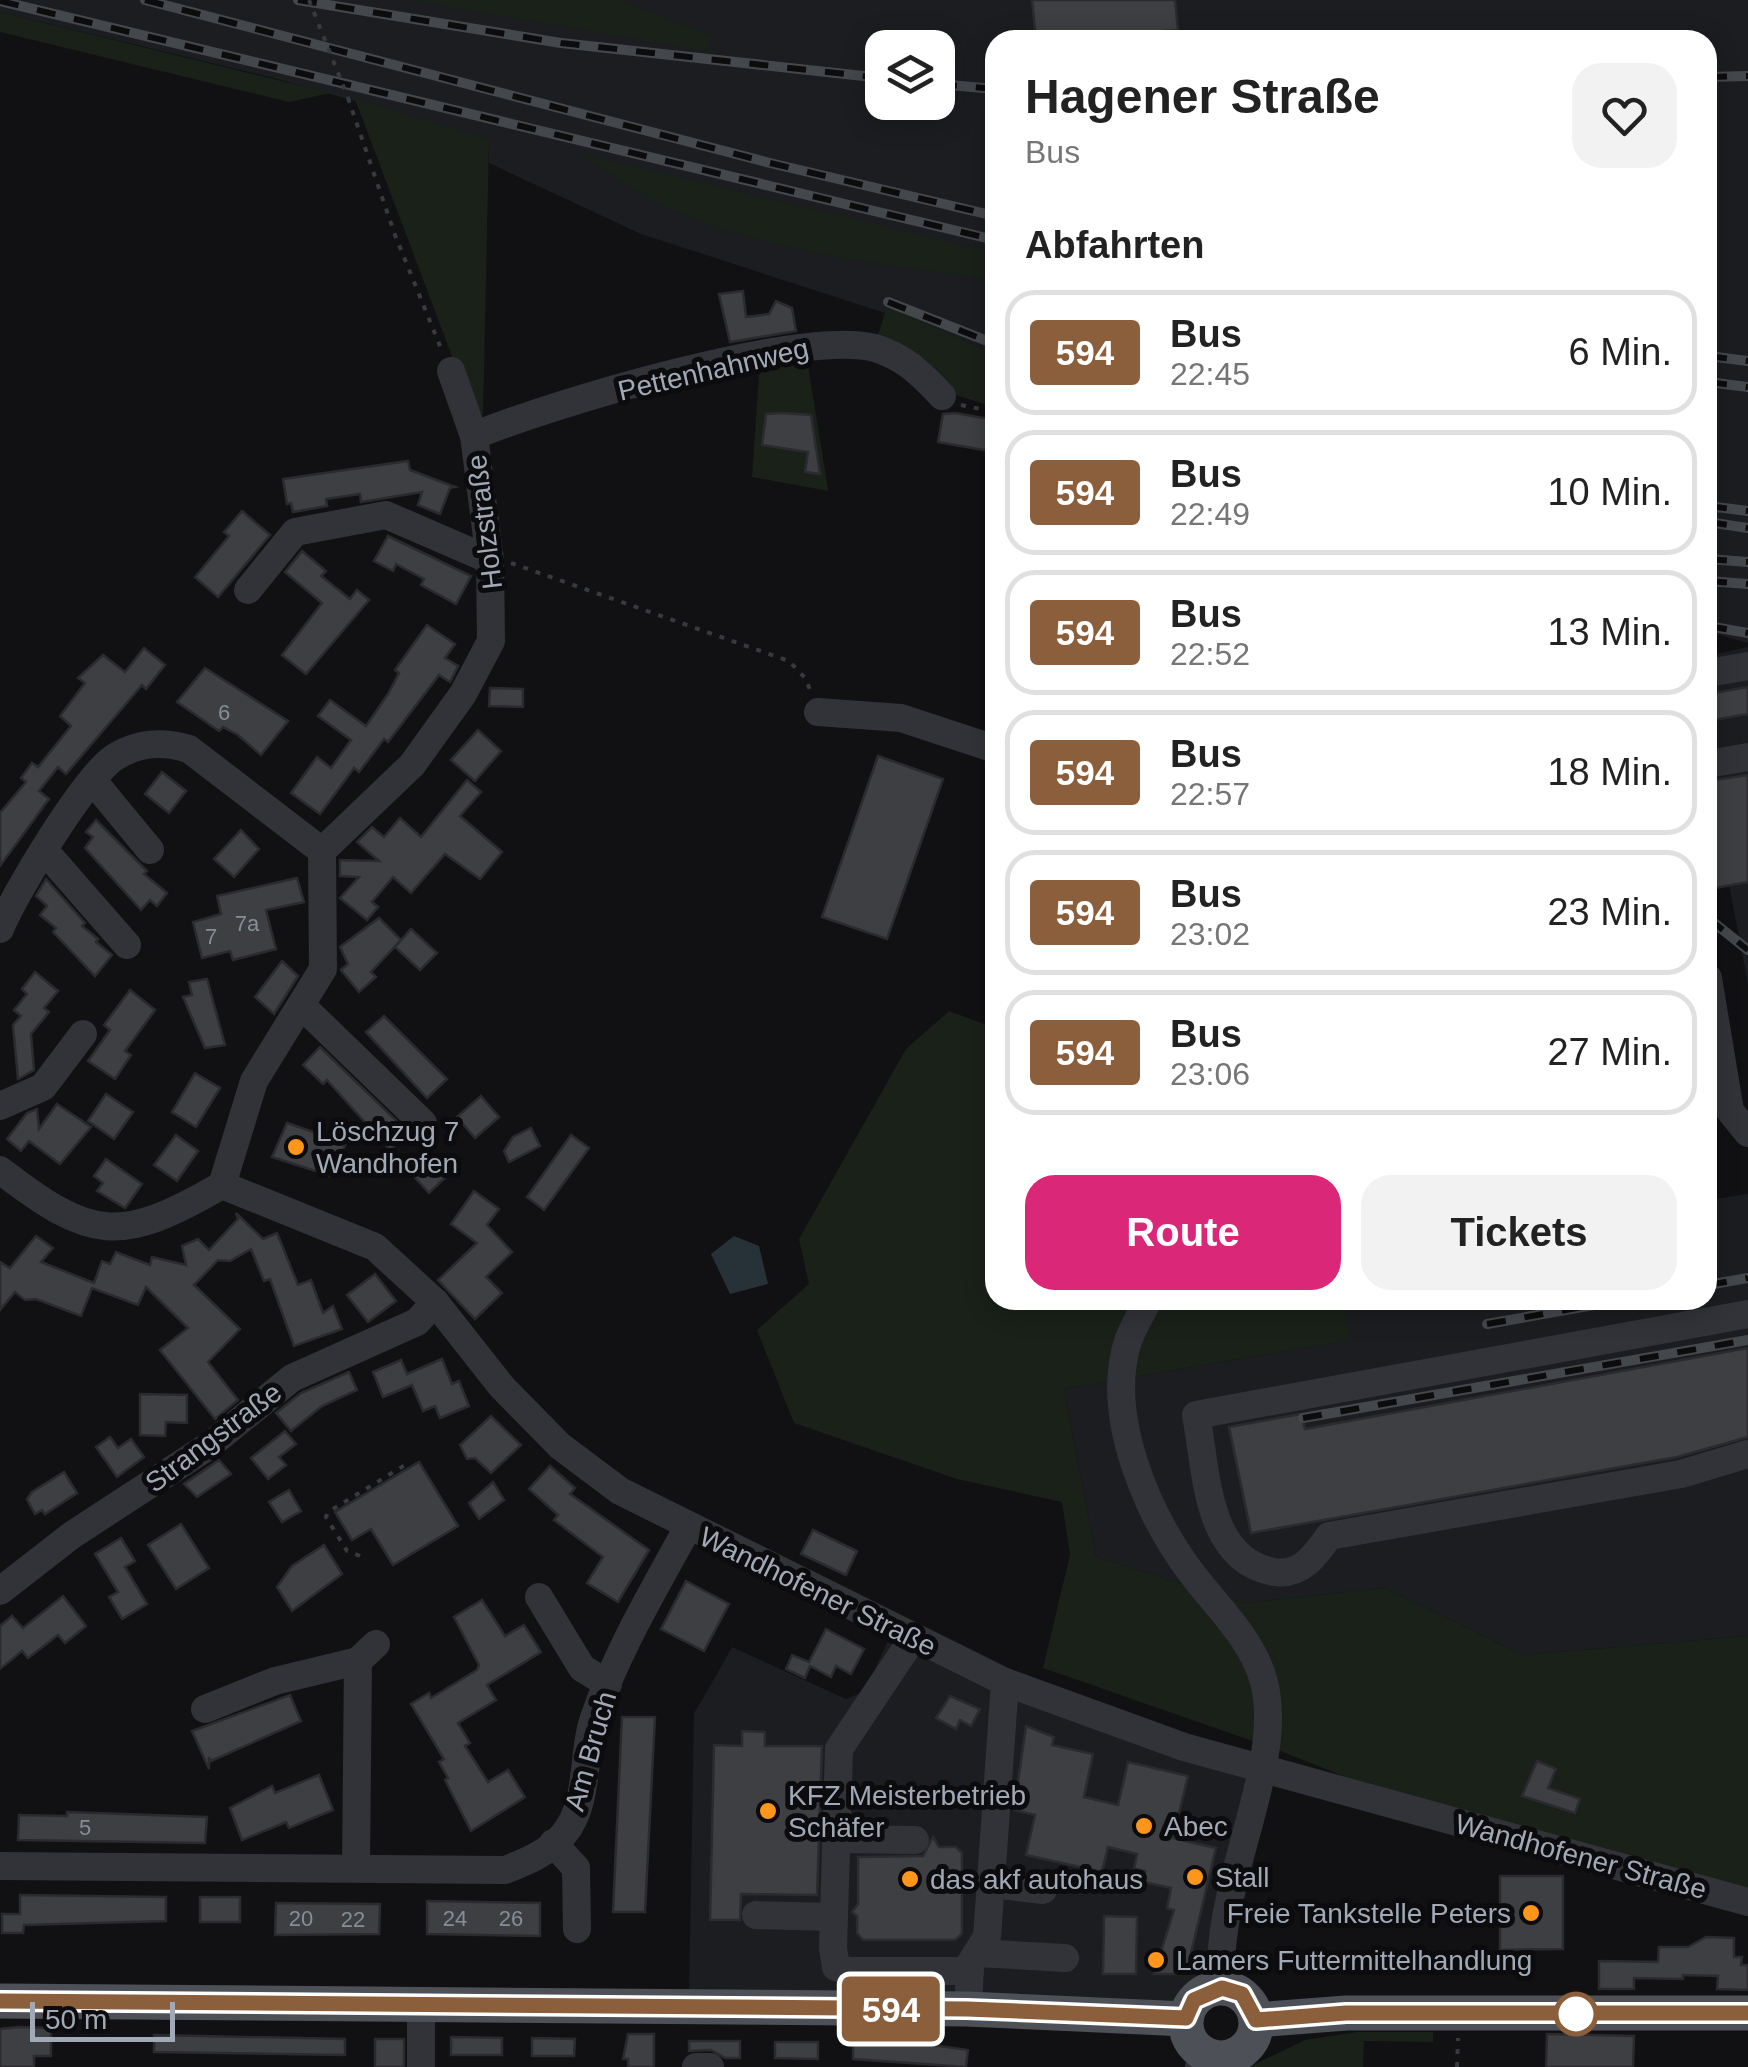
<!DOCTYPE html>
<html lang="de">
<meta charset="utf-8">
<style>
body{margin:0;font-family:Arial,sans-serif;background:#f2f2f2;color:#222;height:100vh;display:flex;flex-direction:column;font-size:38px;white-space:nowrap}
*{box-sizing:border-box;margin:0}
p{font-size:32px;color:#767676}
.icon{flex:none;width:55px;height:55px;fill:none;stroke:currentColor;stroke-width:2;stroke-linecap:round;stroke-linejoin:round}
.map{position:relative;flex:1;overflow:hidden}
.drawer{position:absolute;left:985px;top:30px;width:732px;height:1280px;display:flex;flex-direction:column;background:#fff;border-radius:30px;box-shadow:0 5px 25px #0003}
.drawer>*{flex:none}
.badge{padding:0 20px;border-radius:8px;font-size:35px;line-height:65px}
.fabs{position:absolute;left:865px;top:30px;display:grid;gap:20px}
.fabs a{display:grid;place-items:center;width:90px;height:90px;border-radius:20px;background:#fff;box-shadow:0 5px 25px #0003;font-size:50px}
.scale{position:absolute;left:30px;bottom:25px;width:145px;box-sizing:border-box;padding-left:10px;border:5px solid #a0a9b5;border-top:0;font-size:28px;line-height:35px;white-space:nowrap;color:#a0a9b5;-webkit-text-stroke:8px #0c0c0e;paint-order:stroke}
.map>.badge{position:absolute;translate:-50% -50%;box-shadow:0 0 0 5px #fff}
h2{padding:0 40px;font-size:38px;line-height:90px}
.round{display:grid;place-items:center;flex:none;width:105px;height:105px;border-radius:30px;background:#f2f2f2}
.head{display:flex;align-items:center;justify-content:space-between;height:170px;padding:0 40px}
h1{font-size:48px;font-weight:700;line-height:75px}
.primary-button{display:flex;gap:20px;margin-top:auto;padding:20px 40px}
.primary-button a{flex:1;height:115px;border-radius:30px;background:#db2777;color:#fff;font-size:40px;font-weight:700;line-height:115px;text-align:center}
.primary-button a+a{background:#f2f2f2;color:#222}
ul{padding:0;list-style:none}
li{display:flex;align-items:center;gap:30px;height:125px;margin:0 20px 15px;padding:0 20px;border:5px solid #e0e0e0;border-radius:30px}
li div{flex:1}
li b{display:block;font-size:38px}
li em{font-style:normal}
li .badge{min-width:110px;font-weight:700;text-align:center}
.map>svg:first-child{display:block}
</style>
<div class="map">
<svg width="1748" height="2067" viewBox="0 0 1748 2067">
<rect width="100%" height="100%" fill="#111113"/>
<g fill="#1c1d20" fill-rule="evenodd">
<path d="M0 0H1748V643L1708 632V40H995V354L887 306 885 313 641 234 489 163V139L270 77 0 12ZM882 48H938V102H882Z"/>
<path d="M1748 647V984L1720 838 1708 814V656Z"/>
<path d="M1748 1194V1636L1523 1655 1385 1588 1245 1603 1096 1557 1064 1389 1349 1340 1344 1300H1708V1200Z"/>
<path d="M891 1634 1260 1777 1201 1986 1179 2004 689 1994 694 1713 709 1688 732 1647 846 1699 865 1691Z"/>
</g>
<g fill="#192119">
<path d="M409 0H619L712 36 707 51Z"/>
<path d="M0 12 331 93 289 102 0 32Z"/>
<path d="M355 99 489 139 483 415 470 404Z"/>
<path d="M578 153 995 253V280C881 263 762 254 657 202 630 188 604 169 578 153Z"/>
<path d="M887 306 995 354V407L949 393 875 345Z"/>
<path d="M806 353 827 483 828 491 752 477 760 361Z"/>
<path d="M949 1011 995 1028V1300H1344L1350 1340 1064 1389 1096 1557 1245 1603 1385 1588 1523 1655 1748 1636V1891L1446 1817 1273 1748 1043 1668 1070 1555 1062 1502 957 1479 794 1423 757 1330 809 1284 799 1239 906 1049Z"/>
<path d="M1357 2032H1433V2042L1364 2041 1363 2067H1249L1305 2040Z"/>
</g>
<path fill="#263237" d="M734 1236 759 1246 768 1284 730 1294 711 1254Z"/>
<g fill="#3d3f43" stroke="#2b2b2f" stroke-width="2.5">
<path d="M1032 0H1175L1178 30 1036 40Z"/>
<path d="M743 291 746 317 769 314 776 301 792 308 796 331 730 342 719 294Z"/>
<path d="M783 413 811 415 820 474 805 472 808 452 762 445 766 414Z"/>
<path d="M955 413 995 420V452L938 442 943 414Z"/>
<path d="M408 461 410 470 455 487 450 488 440 514 418 505 422 492 361 502 360 494 326 499 327 506 293 512 291 503 287 504 283 479Z"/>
<path d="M242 511 270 535 218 597 195 577 229 536 224 532Z"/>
<path d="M388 536 471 576 456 604 421 585 424 579 396 564 393 571 374 561Z"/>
<path d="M302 551 326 571 321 576 350 599 357 590 369 600 306 674 282 655 322 603 285 572Z"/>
<path d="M427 625 455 644 445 658 458 666 450 682 439 675 388 742 384 739 359 772 354 768 320 814 291 793 317 757 331 768 351 740 318 716 330 700 366 726 388 694 399 673 395 670Z"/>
<path d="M144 648 165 665 146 689 142 685 66 774 58 767 39 791 49 799 0 866V813L26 782 21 778 32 763 38 767 71 726 60 716 85 683 78 678 103 655 125 672Z"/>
<path d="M205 668 288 721 261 755 238 735 223 727 219 731 177 702Z"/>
<path d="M1748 687V714L1708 721V694Z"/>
<path d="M490 688 523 689V707L489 706Z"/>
<path d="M478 730 501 751 475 781 451 760Z"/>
<path d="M878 756 943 779 887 939 822 917Z"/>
<path d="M162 772 186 791 169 813 145 794Z"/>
<path d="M1748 775V882L1715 888 1708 846V781Z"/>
<path d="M467 780 481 792 460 816 502 852 480 879 445 854 411 893 393 877 372 902 378 907 367 920 340 898 359 877 340 876V860L379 861 357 842 372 827 384 837 400 818 421 837Z"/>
<path d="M96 820 147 871 144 874 167 893 157 906 150 900 141 910 85 848 93 837 86 832Z"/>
<path d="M241 830 259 849 234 877 214 859Z"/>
<path d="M297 878 304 902 266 910 276 949 233 960 230 951 202 958 193 922 221 914 217 896Z"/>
<path d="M46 879 85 923 82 926 98 939 96 942 112 955 95 976 53 932 56 928 40 915 47 906 36 896Z"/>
<path d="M379 918 401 940 371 972 376 977 359 992 341 970 348 964 340 947Z"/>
<path d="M411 929 437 953 420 970 395 947Z"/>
<path d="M282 961 298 976 274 1014 255 997Z"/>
<path d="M35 972 58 991 44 1008 49 1012 31 1034 34 1070 18 1079 13 1025 21 1016 14 1010 27 994 22 989Z"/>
<path d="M207 979 225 1045 205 1048 183 997 192 995 189 982Z"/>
<path d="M130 990 155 1010 125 1051 131 1055 115 1079 88 1061 110 1030 104 1025Z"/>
<path d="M384 1016 447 1079 427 1098 366 1032Z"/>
<path d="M320 1047 408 1132 390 1150 327 1080 323 1084 303 1065Z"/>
<path d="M195 1073 220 1088 196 1127 172 1112Z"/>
<path d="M106 1094 133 1112 114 1139 88 1121Z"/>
<path d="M481 1096 499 1117 475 1138 457 1117Z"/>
<path d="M57 1104 91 1127 60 1164 29 1141 21 1151 7 1139 27 1113 37 1109 39 1129Z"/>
<path d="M287 1123 346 1143 331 1176 272 1157Z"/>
<path d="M531 1128 540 1146 509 1162 504 1151 513 1137Z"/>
<path d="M176 1135 198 1151 177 1181 154 1165Z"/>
<path d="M571 1135 589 1148 544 1210 527 1197Z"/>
<path d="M430 1153 449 1174 429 1193 410 1172Z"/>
<path d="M106 1159 142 1184 125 1208 97 1191 103 1183 94 1176Z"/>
<path d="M474 1191 499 1209 487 1225 512 1252 486 1277 502 1293 475 1319 438 1280 477 1243 451 1224Z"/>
<path d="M236 1213 263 1239 277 1233 298 1285 311 1280 323 1313 333 1306 342 1329 294 1346 270 1279 264 1281 251 1249 230 1261 218 1260 194 1285 240 1329 208 1362 238 1400 215 1419 160 1350 188 1328 146 1287 138 1305 92 1288 81 1316 36 1299 25 1300 15 1292 0 1310V1262L10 1268 36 1236 53 1248 41 1262 94 1283 102 1261 110 1264 116 1252 150 1265 152 1257 186 1265 182 1246 198 1239 209 1250 238 1219Z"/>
<path d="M375 1274 396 1301 368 1322 347 1295Z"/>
<path d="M1748 1348V1437L1677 1457 1251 1533 1229 1427 1301 1414 1305 1429Z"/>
<path d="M442 1359 452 1384 459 1381 469 1406 440 1418 435 1406 423 1411 412 1385 383 1397 373 1372 401 1360 407 1374Z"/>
<path d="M349 1372 357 1390 322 1406 291 1431 276 1413 301 1393Z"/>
<path d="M140 1394 187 1395V1423L166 1422 165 1436 140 1435Z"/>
<path d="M491 1416 521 1445 491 1473 475 1458 467 1459 460 1445Z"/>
<path d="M285 1431 296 1444 279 1457 286 1465 268 1479 251 1458Z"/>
<path d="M110 1437 118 1448 131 1439 144 1457 117 1477 96 1447Z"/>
<path d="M219 1460 231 1474 197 1497 184 1484Z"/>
<path d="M419 1462 458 1526 393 1565 371 1529 352 1540 335 1512Z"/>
<path d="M550 1466 575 1488 570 1494 649 1550 618 1602 587 1583 603 1557 554 1520 558 1515 529 1489Z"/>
<path d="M64 1472 77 1493 45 1514 42 1510 35 1514 27 1499 32 1492Z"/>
<path d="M493 1482 504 1500 479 1519 469 1503Z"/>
<path d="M289 1490 301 1511 282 1522 269 1502Z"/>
<path d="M181 1524 209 1568 176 1589 148 1545Z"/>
<path d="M813 1530 857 1551 846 1575 801 1554Z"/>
<path d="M121 1538 135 1561 125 1567 147 1604 122 1619 109 1597 118 1592 95 1554Z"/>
<path d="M324 1545 342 1574 292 1611 277 1587 292 1566Z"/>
<path d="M686 1581 729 1604 704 1651 661 1629Z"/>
<path d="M63 1596 86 1626 65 1643 58 1635 28 1658 22 1651 0 1669V1626L12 1616 23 1628Z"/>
<path d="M482 1600 505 1636 524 1625 541 1652 487 1685 496 1700 458 1723 470 1743 465 1746 488 1782 508 1770 525 1797 471 1831 445 1780 448 1778 439 1762 444 1759 411 1704 429 1693 431 1698 477 1670 479 1665 454 1617Z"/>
<path d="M826 1629 864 1649 851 1674 836 1666 831 1677 810 1666 805 1678 786 1669 792 1655 809 1662Z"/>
<path d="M290 1695 301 1721 211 1761 209 1757V1769L192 1731Z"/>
<path d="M950 1696 980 1709 971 1726 960 1720 956 1729 936 1718Z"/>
<path d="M622 1717H655L645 1912H613Z"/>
<path d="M1026 1726 1054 1737 1052 1745 1093 1754 1084 1797 1118 1805 1128 1762 1188 1776 1173 1838 1216 1848 1186 1974H1154L1174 1910 1167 1908 1171 1888 1143 1882 1145 1871 1134 1869 1137 1854 1108 1847 1102 1872 1026 1855 1035 1815 1014 1810Z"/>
<path d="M742 1731 765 1732V1746H822L817 1895 741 1894 740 1920H710L714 1745 742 1746Z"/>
<path d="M1537 1761 1556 1769 1548 1788 1580 1799 1575 1813 1522 1796Z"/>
<path d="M319 1775 333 1810 289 1828 286 1822 242 1840 230 1808 272 1786 275 1793Z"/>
<path d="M67 1812 207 1817 205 1843 18 1840 19 1815 67 1816Z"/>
<path d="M933 1837 939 1847H956L962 1853V1934L955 1940H863L857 1933V1916L852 1912 858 1904V1857L923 1856Z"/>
<path d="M1500 1876H1563V1949L1500 1950Z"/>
<path d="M20 1895 166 1897V1921L24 1925 23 1933H2V1914H20Z"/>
<rect x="200" y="1897" width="40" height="25"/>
<path d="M427 1901 540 1903V1936L427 1934Z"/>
<path d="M276 1903 380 1904 379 1934 275 1935Z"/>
<path d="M1104 1916 1137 1917 1136 1974H1103Z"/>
<path d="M1706 1937 1734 1938V1957H1742L1741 1965H1748V1990L1717 1989 1718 1976 1683 1975V1979L1634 1978V1989H1599V1961L1658 1962 1659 1947H1688Z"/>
<path d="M19 2027 51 2028V2056H34V2067H0V2029Z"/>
<path d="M628 2034H654V2067H628V2059H623Z"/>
<path d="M1547 2034 1634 2036 1633 2067H1546Z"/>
<path d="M154 2035 345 2039V2055L154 2052Z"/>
<path d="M451 2037 502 2038V2055H451Z"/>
<path d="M532 2038 575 2039 574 2056H532Z"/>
<rect x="375" y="2039" width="29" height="28"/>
<path d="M689 2041H740V2058H725L711 2050 689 2051Z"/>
<path d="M775 2042H818V2059L775 2058Z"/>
<path d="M853 2043H917L968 2050 966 2067 853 2059Z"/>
</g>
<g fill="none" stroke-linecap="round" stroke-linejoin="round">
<g stroke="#373a3f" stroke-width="4" stroke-dasharray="5 8" stroke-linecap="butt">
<path d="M348 98 395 235 442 351"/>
<path d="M961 405 995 412"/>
<path d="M511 563 789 661 806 679 811 693"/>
<path d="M360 1556 347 1551 326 1517 328 1512 410 1462"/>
<path d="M1457 2067 1458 2038"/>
</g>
<g stroke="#313338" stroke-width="28">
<path d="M474 436C547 405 804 328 875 348 905 357 922 375 942 396"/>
<path d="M248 590 295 532 386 515 490 560"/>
<path d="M1708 673 1748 666"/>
<path d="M818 712 901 718 995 749"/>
<path d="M1708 764 1748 757"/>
<path d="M94 782 150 850"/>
<path d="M44 850 127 945"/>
<path d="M0 929C14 894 86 775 115 757 139 742 163 741 189 749L322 851"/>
<path d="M1708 978 1730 1111 1748 1133"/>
<path d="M302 1006 423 1123"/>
<path d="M0 1106 43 1087 83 1034"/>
<path d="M0 1170C91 1240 119 1245 222 1185L375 1247 435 1302 502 1387 560 1446 620 1491 1005 1682 1184 1747 1748 1902"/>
<path d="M222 1185 254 1081 323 969 322 851 412 765 463 694 491 641 490 560 474 436 451 371"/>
<path d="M1148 1300C1142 1313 1133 1327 1128 1341 1104 1416 1148 1516 1193 1575 1219 1609 1253 1640 1264 1682 1286 1767 1212 1887 1222 1988"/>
<path d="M1748 1314 1196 1415C1207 1471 1205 1560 1274 1572 1301 1576 1315 1556 1329 1536L1681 1474 1748 1454"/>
<path d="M0 1591 72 1535 210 1445 292 1378 417 1322 435 1302"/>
<path d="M539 1597 582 1668 608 1684"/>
<path d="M913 1638 839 1749 833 1948 836 1967 847 1971H970"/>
<path d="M205 1709 275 1681 358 1661"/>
<path d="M837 1839 915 1840"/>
<path d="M553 1843 576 1868 577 1929"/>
<path d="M0 1866 505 1870C526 1862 550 1852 564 1834 591 1801 581 1752 595 1715 618 1649 655 1588 688 1527"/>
<path d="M356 1868 358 1661 376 1644"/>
<path d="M992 1884 1043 1890"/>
<path d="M756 1915 834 1917"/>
<path d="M977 1953 1065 1958"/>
<path d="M969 1988 970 1964 987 1937 1005 1682"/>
<path d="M421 2067V2006"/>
<path d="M696 2067H710"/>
<path d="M1199 2067 1205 2055"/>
</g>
<g stroke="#4d5157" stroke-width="35">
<circle cx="1221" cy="2023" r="35"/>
<path d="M0 2001 967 2009 1186 2019"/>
<path d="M1256 2020 1346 2013H1748"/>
</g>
<defs>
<g id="rail">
<path d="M145 0 770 163 995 216"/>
<path d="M298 0 561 43 882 78"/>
<path d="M0 1 995 240"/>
<path d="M1708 77 1748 76"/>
<path d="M938 84 995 89"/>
<path d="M888 302 995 344"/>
<path d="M1708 356 1748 361"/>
<path d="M1708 382 1748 387"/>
<path d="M1708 506 1748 511"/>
<path d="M1708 522 1748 528"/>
<path d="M1708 559 1748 562"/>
<path d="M1708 581 1748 584"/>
<path d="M1708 626 1748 633"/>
<path d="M1708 918 1748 950"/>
<path d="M1708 1285 1748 1278"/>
<path d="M1487 1324 1622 1300"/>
<path d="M1303 1418 1748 1340"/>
</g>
</defs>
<use href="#rail" stroke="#44484d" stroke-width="10"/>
<use href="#rail" stroke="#0c0c0e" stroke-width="6" stroke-dasharray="19" stroke-linecap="butt"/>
<path stroke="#373a3f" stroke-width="4" stroke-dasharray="5 8" stroke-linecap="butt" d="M309 0 348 98"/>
</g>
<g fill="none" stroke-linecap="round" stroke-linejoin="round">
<defs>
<path id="line" d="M0 2001 967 2009 1186 2018 1194 2000 1222 1988 1242 1994 1256 2020 1346 2013H1748"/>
</defs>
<use href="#line" stroke="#fff" stroke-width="22"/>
<use href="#line" stroke="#8b5e3c" stroke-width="15"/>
</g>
<g fill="#ff961c" stroke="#0c0c0e" stroke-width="4">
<circle cx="296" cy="1147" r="10"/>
<circle cx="768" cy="1811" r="10"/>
<circle cx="1144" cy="1826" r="10"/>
<circle cx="1195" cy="1877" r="10"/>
<circle cx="910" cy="1879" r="10"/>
<circle cx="1531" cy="1913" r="10"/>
<circle cx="1156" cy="1960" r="10"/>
</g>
<circle fill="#fff" stroke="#8b5e3c" stroke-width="5" cx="1576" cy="2014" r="20"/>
<g text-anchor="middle" stroke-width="10" stroke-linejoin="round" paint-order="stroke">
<g font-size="22" fill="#878e98">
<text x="224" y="720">6</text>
<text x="247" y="931">7a</text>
<text x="211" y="944">7</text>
<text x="85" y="1835">5</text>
<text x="301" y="1926">20</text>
<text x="455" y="1926">24</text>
<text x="511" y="1926">26</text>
<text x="353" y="1927">22</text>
</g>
<g font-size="28" fill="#a0a9b5" stroke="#0c0c0e">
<text transform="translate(713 369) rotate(-13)" y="10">Pettenhahnweg</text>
<text transform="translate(484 522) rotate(-97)" y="10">Holzstraße</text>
<text transform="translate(213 1437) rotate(-37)" y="10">Strangstraße</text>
<text transform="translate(818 1591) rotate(26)" y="10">Wandhofener Straße</text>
<text transform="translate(590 1751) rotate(-74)" y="10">Am Bruch</text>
<text transform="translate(1581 1856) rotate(15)" y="10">Wandhofener Straße</text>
</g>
<g font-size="28" fill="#a0a9b5" stroke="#0c0c0e" text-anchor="start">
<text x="316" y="1141">Löschzug 7<tspan x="316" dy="32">Wandhofen</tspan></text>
<text x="788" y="1805">KFZ Meisterbetrieb<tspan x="788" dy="32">Schäfer</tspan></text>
<text x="1164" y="1836">Abec</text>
<text x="1215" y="1887">Stall</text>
<text x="930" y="1889">das akf autohaus</text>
<text x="1511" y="1923" text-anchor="end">Freie Tankstelle Peters</text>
<text x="1176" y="1970">Lamers Futtermittelhandlung</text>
</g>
</g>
</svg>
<div class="fabs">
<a><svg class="icon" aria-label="layers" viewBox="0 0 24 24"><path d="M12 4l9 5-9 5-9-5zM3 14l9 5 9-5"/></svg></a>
</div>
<div class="scale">50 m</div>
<b class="badge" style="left:891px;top:2009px;background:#8b5e3c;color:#fff">594</b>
<section class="drawer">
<div class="head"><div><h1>Hagener Straße</h1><p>Bus</p></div><a class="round"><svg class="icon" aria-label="heart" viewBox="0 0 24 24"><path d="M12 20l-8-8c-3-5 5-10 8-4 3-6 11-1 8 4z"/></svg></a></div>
<h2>Abfahrten</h2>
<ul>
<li><span class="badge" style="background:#8b5e3c;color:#fff">594</span><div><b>Bus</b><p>22:45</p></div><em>6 Min.</em></li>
<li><span class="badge" style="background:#8b5e3c;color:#fff">594</span><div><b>Bus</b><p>22:49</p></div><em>10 Min.</em></li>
<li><span class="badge" style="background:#8b5e3c;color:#fff">594</span><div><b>Bus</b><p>22:52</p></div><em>13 Min.</em></li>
<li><span class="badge" style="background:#8b5e3c;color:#fff">594</span><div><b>Bus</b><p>22:57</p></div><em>18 Min.</em></li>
<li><span class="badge" style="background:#8b5e3c;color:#fff">594</span><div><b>Bus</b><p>23:02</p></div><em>23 Min.</em></li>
<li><span class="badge" style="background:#8b5e3c;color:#fff">594</span><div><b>Bus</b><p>23:06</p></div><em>27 Min.</em></li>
</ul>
<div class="primary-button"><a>Route</a><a>Tickets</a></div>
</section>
</div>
